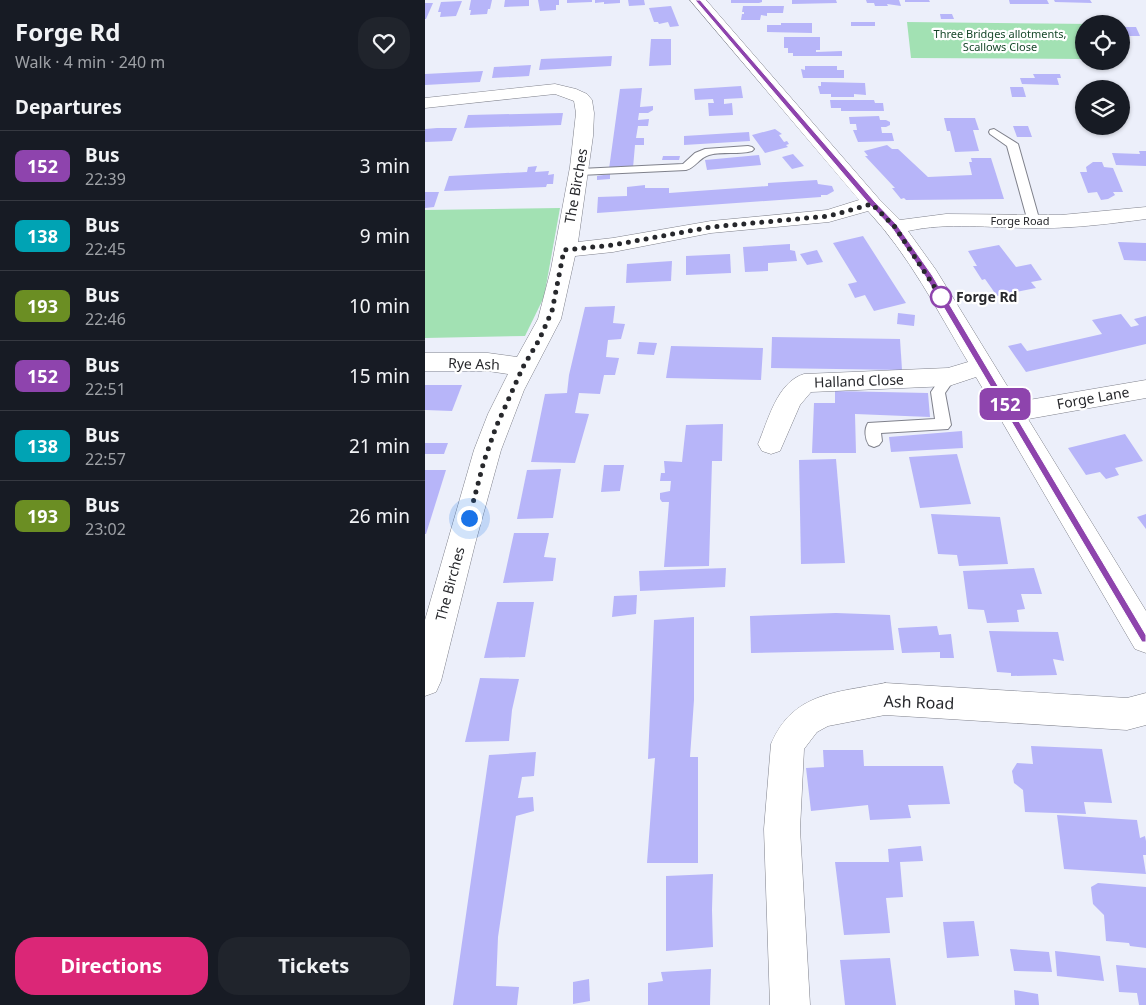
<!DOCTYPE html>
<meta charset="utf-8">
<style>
body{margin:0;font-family:"Noto Sans",sans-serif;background:#20242c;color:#f1f3f6;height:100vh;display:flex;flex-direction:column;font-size:19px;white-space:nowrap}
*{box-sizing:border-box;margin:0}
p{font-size:16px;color:#9ea1a6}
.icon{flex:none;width:28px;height:28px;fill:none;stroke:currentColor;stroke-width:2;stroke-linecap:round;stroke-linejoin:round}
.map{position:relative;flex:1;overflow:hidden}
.sheet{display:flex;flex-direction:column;background:#171b24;width:425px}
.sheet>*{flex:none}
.badge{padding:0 10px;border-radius:8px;font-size:18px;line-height:32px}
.tools{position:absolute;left:650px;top:15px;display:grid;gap:10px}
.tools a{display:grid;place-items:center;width:55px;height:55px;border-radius:50%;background:#171b24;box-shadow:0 1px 4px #0004;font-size:25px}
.you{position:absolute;width:25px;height:25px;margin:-12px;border:4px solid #fff;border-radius:50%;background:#1a73e8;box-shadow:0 0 0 8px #1a73e833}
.map>.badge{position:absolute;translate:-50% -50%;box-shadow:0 0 0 2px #fff}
h2{padding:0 15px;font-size:19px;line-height:45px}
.round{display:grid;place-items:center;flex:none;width:52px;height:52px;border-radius:20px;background:#20242c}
.summary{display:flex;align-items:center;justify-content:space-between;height:85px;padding:0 15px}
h1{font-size:24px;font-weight:700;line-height:38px}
.action{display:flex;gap:10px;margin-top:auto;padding:10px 15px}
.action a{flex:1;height:58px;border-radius:20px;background:#db2777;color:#fff;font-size:20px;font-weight:700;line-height:58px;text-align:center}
.action a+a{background:#20242c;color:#f1f3f6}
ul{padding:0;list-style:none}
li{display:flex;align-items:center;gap:15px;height:70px;padding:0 15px;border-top:1px solid #363941}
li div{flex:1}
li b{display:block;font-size:19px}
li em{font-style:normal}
li .badge{min-width:55px;font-weight:700;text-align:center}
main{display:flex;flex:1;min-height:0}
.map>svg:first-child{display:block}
</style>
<main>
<section class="sheet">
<div class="summary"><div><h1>Forge Rd</h1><p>Walk · 4 min · 240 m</p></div><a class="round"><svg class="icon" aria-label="heart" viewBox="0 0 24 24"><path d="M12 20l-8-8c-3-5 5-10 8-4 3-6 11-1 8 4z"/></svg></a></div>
<h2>Departures</h2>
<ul>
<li><span class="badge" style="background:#8e44ad;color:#fff">152</span><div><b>Bus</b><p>22:39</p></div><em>3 min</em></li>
<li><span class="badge" style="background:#00a3b4;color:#fff">138</span><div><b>Bus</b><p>22:45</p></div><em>9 min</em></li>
<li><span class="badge" style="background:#6b8e23;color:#fff">193</span><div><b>Bus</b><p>22:46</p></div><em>10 min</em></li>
<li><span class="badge" style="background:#8e44ad;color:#fff">152</span><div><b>Bus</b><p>22:51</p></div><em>15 min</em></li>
<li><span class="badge" style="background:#00a3b4;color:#fff">138</span><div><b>Bus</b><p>22:57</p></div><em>21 min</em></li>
<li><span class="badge" style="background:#6b8e23;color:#fff">193</span><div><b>Bus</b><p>23:02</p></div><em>26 min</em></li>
</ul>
<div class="action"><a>Directions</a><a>Tickets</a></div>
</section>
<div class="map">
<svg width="721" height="1005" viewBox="0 0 721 1005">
<rect width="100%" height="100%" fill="#eceffa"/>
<g fill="#a2e1b3">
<path d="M482 22 668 24H659V59L486 58Z"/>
<path d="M135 208 119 297 100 336 0 338V210Z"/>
</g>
<g fill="#b7b5f9">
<path d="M46 0H67L65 9H63L62 14 45 15 46 10H44Z"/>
<path d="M80 0H104V6L79 7Z"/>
<path d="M113 0H134V5H131V10L115 11Z"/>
<path d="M142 0H167V2L142 3Z"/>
<path d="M170 0H195V3L179 4V2L170 3Z"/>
<path d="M203 0H219L220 5 204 6Z"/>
<path d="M306 0H337V2L334 3H306Z"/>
<path d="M367 0H411L412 3 367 4Z"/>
<path d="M441 0H474L476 6 462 4 463 6H450L449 3H442Z"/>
<path d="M480 0H504L505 2H480Z"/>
<path d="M584 0H622L624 4H585Z"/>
<path d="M629 0H665L667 3 630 2Z"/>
<path d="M37 1 31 16 15 17 16 12H13L16 2Z"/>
<path d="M0 3H8L1 19H0Z"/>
<path d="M246 6 254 26 245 27 243 22 234 24 233 22H229L224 8Z"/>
<path d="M318 6H359L358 13H342V16L336 15 335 20H316L317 14H319V12H317Z"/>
<path d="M515 14H527L529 19H516Z"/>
<rect x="426" y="22" width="24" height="4"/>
<path d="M356 23H387V33L342 32V25H356Z"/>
<path d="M696 27H711L715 36H696Z"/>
<path d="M359 37H395V50H391V52L417 51V56H368V53H363V48H359Z"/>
<path d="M226 39H246V65L224 66Z"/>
<path d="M187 56 186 66 114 70 116 59Z"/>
<path d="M106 65 104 76 67 78 69 67Z"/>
<path d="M380 66H412V70H419V78H378L376 69 380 70Z"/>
<path d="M58 71 55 82 0 85V74Z"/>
<path d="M608 74H635L636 78H632L634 85 597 84 595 78H610Z"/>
<path d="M396 82 440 83 441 95 429 94V97H406V94H395L393 86H396Z"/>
<path d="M316 86 318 98 299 99V104L307 103 308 115 284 116 283 103H289L288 99 270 100 269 89Z"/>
<path d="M585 87H598L601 97H587Z"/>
<path d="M217 88 215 107 228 106V110L223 113H214L213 120 224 119 223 126H213L211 138H219V145H210L208 168 184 169 195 89Z"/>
<path d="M405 100H449L450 103H458L459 111H416V108H406Z"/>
<path d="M138 113 136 125 39 128 43 115Z"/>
<path d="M454 116 455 120H461L465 122V125L461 127H456L457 133H467L469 141 433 142 428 130H432L431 124H425L424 117Z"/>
<path d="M519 118H550L554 130H548L554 151 530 152 525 131H522Z"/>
<path d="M588 126H603L607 137H592Z"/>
<path d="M12 128H32L27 141 0 142V129Z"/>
<path d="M350 129 357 134 354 135 359 142 362 141 364 144 361 145 363 147 340 153 327 135Z"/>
<path d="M324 132 325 141 259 145V136Z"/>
<path d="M462 145 467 149H473L503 177 547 175 544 162H547L546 158H566L579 199 481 200 479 198 476 199 467 188H470L440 156H443L439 151Z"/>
<path d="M714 151H721V166L691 165 687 153 715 154Z"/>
<path d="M368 154 379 166 367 169 357 157Z"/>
<path d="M334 155 336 165 282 170 280 160Z"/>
<path d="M238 156H255L254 160H237Z"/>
<path d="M668 162H677L679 167 688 168 698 192H688L690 195 683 199 676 200 672 192 663 193 655 172H662L661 167Z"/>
<path d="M112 166 110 172 124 171 123 175 129 174 128 184H122L121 187 19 191 24 176 102 172 103 167Z"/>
<path d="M185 174V179L172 180V176Z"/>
<path d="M392 180 393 184 407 186 409 191 402 195H396V197L172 213 173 197 202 196V187L220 185V188H244V193L343 186V183Z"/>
<path d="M0 192H14L9 207 0 208Z"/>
<path d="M438 236 463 275 481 303 449 311 440 295 430 298 423 284 432 282 408 243Z"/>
<path d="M693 242 721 243V261L699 260Z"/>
<path d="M365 244V250L370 251 372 261 343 263V271L320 272 318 247Z"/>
<path d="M574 245 591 267 606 264 617 280 606 282 611 288 572 296 560 279 557 280 548 266H552L543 251Z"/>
<path d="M392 250 398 262 382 265 375 254Z"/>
<path d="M305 254 306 273 261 275V256Z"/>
<path d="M247 261 246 281 201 283 202 264Z"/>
<path d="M190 306 188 323 200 324 196 339 183 340 181 357 194 358 190 375H179L175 394 154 393 150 413 164 414 150 463 106 462 120 394 142 393 144 375 160 307Z"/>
<path d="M473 313 490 315 489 326 472 324Z"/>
<path d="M696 314 706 327 714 325 709 319 721 316V344L601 372 583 346 596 343 602 351 677 334 667 320Z"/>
<path d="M347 337 475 339 477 370 346 368Z"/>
<path d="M214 342 232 343 229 355 212 354Z"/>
<path d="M246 346 338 348 336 380 241 378Z"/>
<path d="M0 385H37L27 411 0 410Z"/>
<path d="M410 391 503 393 505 417 430 414 431 453H387L389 403H410Z"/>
<path d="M298 424 297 461H287L284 566 239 567 244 502H237L235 499V493L245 491 246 481H235L236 473H240L239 461 257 462 261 425Z"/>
<path d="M537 431 538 448 466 452 464 437Z"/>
<path d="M700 434 718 461 690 468 694 475 681 479 675 472 661 475 643 448Z"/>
<path d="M0 443H23L19 454H0Z"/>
<path d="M532 454 546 504 495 508 484 457Z"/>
<path d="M411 459 420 563 376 564 374 460Z"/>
<path d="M179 465H199L195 491 176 492Z"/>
<path d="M136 469 128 518 92 519 102 470Z"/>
<path d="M0 470H21L1 534H0Z"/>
<path d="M506 514 575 517 583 564 534 566 532 555 513 554Z"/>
<path d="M721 514V529L712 517Z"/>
<path d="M89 533H124L119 557 131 558 128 581 78 583Z"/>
<path d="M301 568 300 587 215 591 214 571Z"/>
<path d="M609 568 617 594H596L600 609 592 610 594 622 562 623 559 610 543 609 538 571Z"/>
<path d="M212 595 211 614 187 617 189 596Z"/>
<path d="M72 602H109L100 657 59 658Z"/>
<path d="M411 613 465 615 469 650 326 653 325 616Z"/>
<path d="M269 617V700L265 757H273V863H222L230 758 223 759 229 620Z"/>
<path d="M512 626 514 635 526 634 529 658H515V652L477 653 473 628Z"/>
<path d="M564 631 633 632 639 661 628 659 632 675 586 676V673L572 672Z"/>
<path d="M55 678 94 679 87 710 84 741 40 742Z"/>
<path d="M606 746 677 749 687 803 659 802 661 814 600 812 598 790 589 783 587 771 592 763 608 764Z"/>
<path d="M398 750H438L439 766H518L525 804 483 805 486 818 445 820 443 805 386 811 381 768 399 767Z"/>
<path d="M111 752 109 776 97 777 93 798 108 797 109 811 91 816 73 937 71 986 94 987 92 1005H28L64 755Z"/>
<path d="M632 815 712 820 715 838 720 836 721 841V855H718L721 874 639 869Z"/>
<path d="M496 846 498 861 475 862 478 897 461 898 465 933 419 935 410 862H464L463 849Z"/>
<path d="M288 874 287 910 288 947 241 951V876Z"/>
<path d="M673 883 721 887V948L705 946 704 943 681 941 679 915 668 904 666 887Z"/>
<path d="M549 921 554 956 522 958 518 922Z"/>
<path d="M585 949 624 952 627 972 589 971Z"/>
<path d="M630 951 675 956 679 981 632 976Z"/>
<path d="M465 958 471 1005H420L415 960Z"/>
<path d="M691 965 721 968V1005H714L712 993 694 992Z"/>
<path d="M286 969 285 1005H223V983L238 981 236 972Z"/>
<path d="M164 979 165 1001 148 1004V982Z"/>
<path d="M589 990 613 994 614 1005H590Z"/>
</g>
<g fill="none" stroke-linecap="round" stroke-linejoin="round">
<defs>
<g id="lane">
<path d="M569 129 593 144 615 222 613 225H605L603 222 582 146 565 134 564 132 565 130Z"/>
<path d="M323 146 327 147 329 149 327 151C313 155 298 151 284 155 274 158 270 168 261 170L155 175 149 172 155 169 258 164 270 153 280 149Z"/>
<path d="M524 372 529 373 531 377 520 393 526 425 523 429 456 433 457 441 454 445 449 447 444 445C440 439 439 429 443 423L510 419 506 392 519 373Z"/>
</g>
<g id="street">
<path d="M265 0H281L454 199 475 220 521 214 636 215 721 207V219C683 224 644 229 606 228 565 228 523 222 483 231L511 270 592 402 721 380V398L603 419 721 611V653L710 649 551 377 524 386 386 392 375 405 355 451 346 454 337 451 333 444C343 421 352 382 379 374L523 368 543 362C512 310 484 255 443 211L404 222 286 233 188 252 150 256 136 319 99 390 76 450 50 544 16 681 11 692 0 696V620L49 450 63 414 83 374 63 371H0V353H63L92 357 113 319 126 269 145 167 151 113 149 101 130 94 0 108V98L130 84 151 89 162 94 167 100 169 113 168 136 153 242 188 238 286 221 402 210 434 200Z"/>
<path d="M460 683 702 698 721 693V725L702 730 460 715 403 726 392 732 379 749 375 829 385 1005H345L339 829 346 744C368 692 411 693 460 683Z"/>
</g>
</defs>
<use href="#lane" stroke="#7f818b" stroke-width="2"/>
<use href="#street" stroke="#7f818b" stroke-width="1"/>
<use href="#lane" fill="#fff" fill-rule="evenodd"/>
<use href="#street" fill="#fff" fill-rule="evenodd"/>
</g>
<path fill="#8e44ad" stroke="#fff" d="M270 0H275L450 202 472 225 507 275 721 635V642H717L500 276 467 228 445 205Z"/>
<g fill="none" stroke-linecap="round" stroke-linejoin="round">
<path stroke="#27282c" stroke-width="5" stroke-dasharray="0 9" d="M44 518 59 461 71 427 98 367 114 340 127 311 139 250 188 245 286 227 404 216 447 204 470 227 516 297"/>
</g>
<circle fill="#fff" stroke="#8e44ad" stroke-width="2.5" cx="516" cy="297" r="10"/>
<g text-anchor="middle" stroke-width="4.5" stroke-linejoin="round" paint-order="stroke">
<g font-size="11" fill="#164729" stroke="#fff">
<text x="575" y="38">Three Bridges allotments,<tspan x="575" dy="13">Scallows Close</tspan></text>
</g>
<g font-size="11" fill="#27282c" stroke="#fff">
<text x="595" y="225">Forge Road</text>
</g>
<g font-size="14" fill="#27282c" stroke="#fff">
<text transform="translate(151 186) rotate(-80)" y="5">The Birches</text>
<text transform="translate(49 364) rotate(2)" y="5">Rye Ash</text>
<text transform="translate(434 381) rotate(-2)" y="5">Halland Close</text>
<text transform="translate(668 398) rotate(-10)" y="5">Forge Lane</text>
<text transform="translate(25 584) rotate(-75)" y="5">The Birches</text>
</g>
<g font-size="14" font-weight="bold" fill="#27282c" stroke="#fff" text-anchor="start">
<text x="531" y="302">Forge Rd</text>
</g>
<g font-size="16" fill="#27282c" stroke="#fff">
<text transform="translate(494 702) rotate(2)" y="6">Ash Road</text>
</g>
</g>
</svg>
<div class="tools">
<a><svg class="icon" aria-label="locate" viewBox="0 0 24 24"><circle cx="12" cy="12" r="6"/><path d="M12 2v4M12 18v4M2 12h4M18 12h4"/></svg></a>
<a><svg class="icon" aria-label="layers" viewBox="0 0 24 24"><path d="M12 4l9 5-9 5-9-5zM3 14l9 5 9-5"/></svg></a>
</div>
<div class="you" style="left:44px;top:518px"></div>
<b class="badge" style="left:580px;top:404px;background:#8e44ad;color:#fff">152</b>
</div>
</main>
